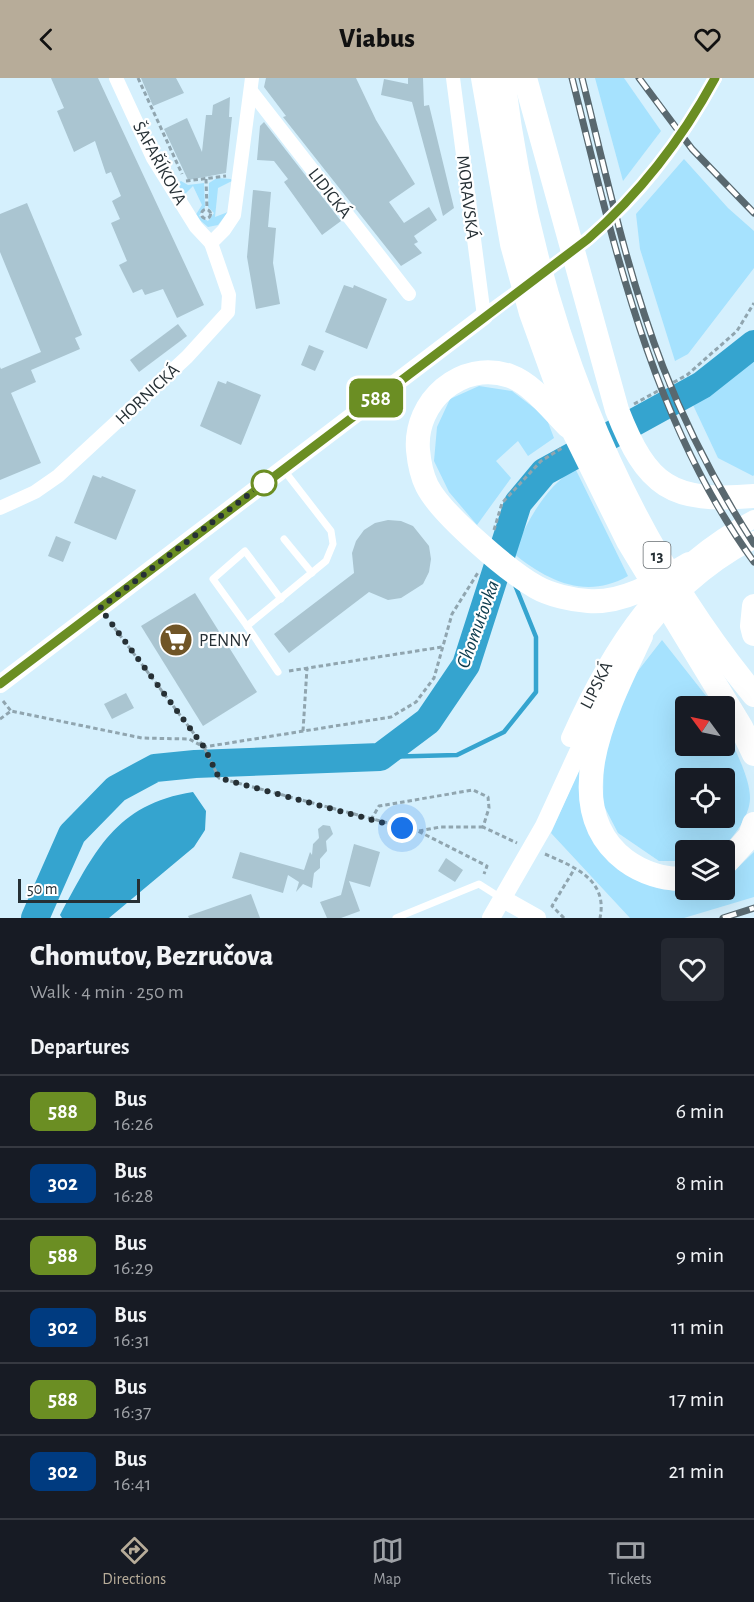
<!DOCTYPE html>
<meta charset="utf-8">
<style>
body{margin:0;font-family:"Alegreya Sans",sans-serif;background:#242831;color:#f1f3f6;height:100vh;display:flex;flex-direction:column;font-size:22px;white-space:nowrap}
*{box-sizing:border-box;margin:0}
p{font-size:20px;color:#9ea1a6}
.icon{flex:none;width:33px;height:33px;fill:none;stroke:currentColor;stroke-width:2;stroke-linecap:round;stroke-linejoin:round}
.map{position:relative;height:840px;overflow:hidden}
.sheet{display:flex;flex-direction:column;background:#171b24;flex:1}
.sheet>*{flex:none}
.badge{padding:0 12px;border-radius:9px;font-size:21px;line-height:39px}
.needle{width:39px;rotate:303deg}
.tools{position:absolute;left:675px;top:618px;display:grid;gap:12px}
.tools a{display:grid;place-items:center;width:60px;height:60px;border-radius:6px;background:#171b24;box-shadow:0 6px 24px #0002;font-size:30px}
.scale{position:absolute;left:18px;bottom:15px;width:122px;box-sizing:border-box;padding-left:6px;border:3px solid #263035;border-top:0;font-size:16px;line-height:21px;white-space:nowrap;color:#263035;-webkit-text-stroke:4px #fff;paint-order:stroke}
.you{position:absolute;width:30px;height:30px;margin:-15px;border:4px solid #fff;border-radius:50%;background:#1a73e8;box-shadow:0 0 0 9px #1a73e833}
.map>.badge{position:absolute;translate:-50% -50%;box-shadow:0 0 0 3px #fff}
h2{padding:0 30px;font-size:22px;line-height:54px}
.round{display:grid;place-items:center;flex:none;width:63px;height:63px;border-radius:6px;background:#242831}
.head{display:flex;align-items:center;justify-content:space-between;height:102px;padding:0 30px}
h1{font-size:28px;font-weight:800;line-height:45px}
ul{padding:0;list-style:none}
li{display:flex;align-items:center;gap:18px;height:72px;padding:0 30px;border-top:2px solid #363941}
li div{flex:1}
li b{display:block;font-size:22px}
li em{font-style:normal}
li .badge{min-width:66px;font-weight:700;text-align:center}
header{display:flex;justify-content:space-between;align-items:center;height:78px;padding:0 30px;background:#b7ac99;color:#111;font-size:27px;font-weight:800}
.tabs{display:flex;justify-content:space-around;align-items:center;height:84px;border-top:2px solid #363941;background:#171b24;font-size:16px;color:#9ea1a6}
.tabs a{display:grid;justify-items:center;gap:3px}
.tabs .selected{color:#b7ac99}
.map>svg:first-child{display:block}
</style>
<header><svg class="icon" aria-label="back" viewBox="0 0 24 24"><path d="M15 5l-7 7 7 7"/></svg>Viabus<svg class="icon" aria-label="heart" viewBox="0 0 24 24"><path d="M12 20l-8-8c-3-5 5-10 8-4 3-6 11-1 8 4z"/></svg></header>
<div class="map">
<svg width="754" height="840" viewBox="0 0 754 840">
<rect width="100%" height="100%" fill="#d5f0fd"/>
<g fill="#a6e2fe" fill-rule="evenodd">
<path d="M595 0H624L661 53 623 103Z"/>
<path d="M684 81 728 130 754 153V190L688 276 675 283 640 171 636 136Z"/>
<path d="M217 100 231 101 232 103 218 110 215 139 228 134 218 147 208 149 195 138 202 127 193 108 184 117 176 106 181 103 188 107 204 105 205 129 199 138 208 143 214 135 208 129 209 105Z"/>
<path d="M754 283V397L753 398 718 380 693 327Z"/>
<path d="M479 308 512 313 546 339 554 360 528 378 518 363 496 383 511 400 477 447 449 414 434 383 437 349 450 321Z"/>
<path d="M575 390 628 498C586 522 547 503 513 475 529 441 543 412 575 390Z"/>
<path d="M662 562 714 628H686V668H724L725 649C733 668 750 699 750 720 750 739 732 761 720 772H686L685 783H659L618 755 603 726 604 664 634 598ZM686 700H724V740H686Z"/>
<path d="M579 692 583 725 620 793 673 813 724 812 725 802 754 774V819L684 840H630L551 755Z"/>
</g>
<path fill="#35a4cf" d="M193 714 206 733 205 752 194 769 109 840H62L60 837C94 775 115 726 193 714Z"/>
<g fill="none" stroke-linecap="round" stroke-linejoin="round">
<path stroke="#35a4cf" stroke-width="4.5" d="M380 679 457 677 504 654 536 614V559L515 507"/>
<path stroke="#35a4cf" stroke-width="28" d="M35 840 72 756 116 711 155 690 195 686 380 679 428 643 466 587 518 425 544 394 702 307 754 266"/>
</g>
<g fill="#aac5d1">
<path d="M51 0H98L204 227 177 240 163 211 145 217 142 211 133 215 119 187 127 183 111 145 120 141 112 123 121 118 111 94 106 96 95 63 74 74 57 33 64 30Z"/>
<path d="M141 0H176L184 15 153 28Z"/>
<path d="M266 0H356L376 42 415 106 389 124 404 145 429 129 437 142 414 158 418 164 414 166 422 175 401 188 283 39 286 38 264 9Z"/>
<path d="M408 0H423L424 28 429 27 454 130 443 138 412 24 381 17 384 1 408 6Z"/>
<path d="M230 19 229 39H232L226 95 188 102 164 51 187 40 202 74 206 37H212L213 27Z"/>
<path d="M264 44 341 143 322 157 284 104 288 101 274 83 257 82 260 48Z"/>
<path d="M253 112 271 114 268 149 276 150 273 185 280 226 256 231 247 179Z"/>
<path d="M27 125 82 257 75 260 80 271 31 292 36 304 11 315 41 385 0 402V289L1 291 41 274 0 174V136Z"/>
<path d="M344 207 353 210 354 207 387 221 367 271 325 254Z"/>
<path d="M178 246 187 258 139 294 130 282Z"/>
<path d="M309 267 324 273 315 293 301 287Z"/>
<path d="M218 303 226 306 227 303 261 317 241 367 200 348Z"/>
<path d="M93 397 101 400 102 398 136 412 116 462 74 445Z"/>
<path d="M388 442 401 443 413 448 429 468 431 481 429 494 423 506 401 520 388 522 369 514 289 575 274 556 354 495 352 475 356 463 364 452 375 445Z"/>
<path d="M56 458 71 464 63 484 48 478Z"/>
<path d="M195 515 257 614 203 648 141 548Z"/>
<path d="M126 615 134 630 112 641 104 626Z"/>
<path d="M323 747 330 748 333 756 326 763 327 773 320 781V790L314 795 312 810 303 806 296 814 299 804 288 797 283 815 232 800 240 774 304 792 310 774 312 777 313 766 319 760 318 751Z"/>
<path d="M354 766 380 774 370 809 349 803 360 833 341 840H327L320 824 341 817Z"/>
<path d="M446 780 463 792 455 804 438 793Z"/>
<path d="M251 816 260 840H189L188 838Z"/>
</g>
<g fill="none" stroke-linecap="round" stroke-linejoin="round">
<g stroke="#90a5af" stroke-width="3" stroke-dasharray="4.5 3" stroke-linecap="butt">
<path d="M138 0 182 96"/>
<path d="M206 101 207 131"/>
<path d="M186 103 226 98"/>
<circle cx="206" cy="136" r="4.5"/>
<path d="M634 326 687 297 737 253 754 225"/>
<path d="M494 452 502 425 541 383 562 370"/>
<path d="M110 544 204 669 219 700 418 753 487 788 484 796"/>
<path d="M289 593 442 569"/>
<path d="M3 623 11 633"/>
<path d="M0 641 11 633 142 660 189 661 204 669 391 639 416 624 434 600 452 536 479 493"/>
<path d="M303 653 307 590"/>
<path d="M371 742 379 728 473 712 488 719 489 730 483 749 517 765"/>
<path d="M419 753 440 749H483"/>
<path d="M545 776C575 789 608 802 600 840"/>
<path d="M564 840 552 828 575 790"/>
</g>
<g stroke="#fff" stroke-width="7">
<path d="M284 461 312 495"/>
<path d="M247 548 213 501 245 473 281 521"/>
<path d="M278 594 247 548 326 483 333 466 331 453 283 391"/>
<path d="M396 840 479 806 501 820"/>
</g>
<g stroke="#fff" stroke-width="14">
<path d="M453 0 484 238C526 206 573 177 611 140 653 100 688 50 715 0"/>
<path d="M251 13 409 216"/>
<path d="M211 165 224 152 234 137 252 0"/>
<path d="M0 430 35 414 58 398 187 279 228 234 229 217 211 165 196 149 153 80 116 0"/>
</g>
<g stroke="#fff" stroke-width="18">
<path d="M635 567C664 525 708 485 754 462"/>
<path d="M0 606 484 238"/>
<path d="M570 660C611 568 661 490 754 441"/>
<path d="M503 821 537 840"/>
<path d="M491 840 544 748 601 624"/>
</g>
<g stroke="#fff" stroke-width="24">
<path d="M483 0 512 166 531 235 574 354 628 463 741 649 754 676"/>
<path d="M503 0C530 224 611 442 754 617"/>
<path d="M525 0 617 332C647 409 671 425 754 418"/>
<path d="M568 348C551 331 532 306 510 298 461 281 414 324 418 372 419 383 422 398 427 408 441 436 508 493 536 509 550 517 572 522 588 523 624 526 660 503 689 486"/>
<path d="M754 528 752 548 754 556"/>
<path d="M641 558C612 620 553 727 625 782 641 794 665 803 686 800"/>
<path d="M724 787 750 758 754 746"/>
</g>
<defs>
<g id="rail">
<path d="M572 0C614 167 651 342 754 484"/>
<path d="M582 0C606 96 627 196 663 289 687 351 718 410 754 466"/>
<path d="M639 0 692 71 754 135"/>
<path d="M723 840 754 830"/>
</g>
</defs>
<use href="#rail" stroke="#59686f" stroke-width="7"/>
<use href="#rail" stroke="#fff" stroke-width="4.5" stroke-dasharray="14" stroke-linecap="butt"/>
</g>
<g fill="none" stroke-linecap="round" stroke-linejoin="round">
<defs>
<path id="line" d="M0 606 588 161C640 115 682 61 715 0"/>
</defs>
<use href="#line" stroke="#fff" stroke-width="14"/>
<use href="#line" stroke="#6b8e23" stroke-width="9"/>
<path stroke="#263035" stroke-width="6" stroke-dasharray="0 10.8" d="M264 405 100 530 204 669 219 700 402 750"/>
</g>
<defs>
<symbol id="supermarket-disc" viewBox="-11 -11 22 22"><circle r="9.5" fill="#705527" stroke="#fff"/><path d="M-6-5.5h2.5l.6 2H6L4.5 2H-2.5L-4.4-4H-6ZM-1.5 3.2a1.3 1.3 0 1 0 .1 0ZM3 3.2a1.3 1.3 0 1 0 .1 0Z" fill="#fff"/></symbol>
</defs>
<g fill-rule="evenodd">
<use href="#supermarket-disc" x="157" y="543" width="38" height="38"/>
</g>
<circle fill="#fff" stroke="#6b8e23" stroke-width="3" cx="264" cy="405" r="12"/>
<g text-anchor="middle" stroke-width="4.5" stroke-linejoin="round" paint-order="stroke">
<rect fill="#fff" stroke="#676e72" stroke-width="1.5" x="643.5" y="464" width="27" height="26" rx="4.5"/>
<g font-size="16" font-weight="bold" fill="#263035">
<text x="657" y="483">13</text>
</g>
<g font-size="18" fill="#263035" stroke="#fff">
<text transform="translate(160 85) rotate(61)" y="6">ŠAFAŘÍKOVA</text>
<text transform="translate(330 115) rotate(52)" y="6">LIDICKÁ</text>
<text transform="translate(468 119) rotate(83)" y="6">MORAVSKÁ</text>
<text transform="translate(147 316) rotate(-43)" y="6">HORNICKÁ</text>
<text transform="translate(596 607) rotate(-63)" y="6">LIPSKÁ</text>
</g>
<g font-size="18" fill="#263035" stroke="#fff" text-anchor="start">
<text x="199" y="568">PENNY</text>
</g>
<g font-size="20" font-style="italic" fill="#0b3b4d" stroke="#fff">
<text transform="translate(477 546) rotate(-70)" y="7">Chomutovka</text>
</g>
</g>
</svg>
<div class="tools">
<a><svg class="needle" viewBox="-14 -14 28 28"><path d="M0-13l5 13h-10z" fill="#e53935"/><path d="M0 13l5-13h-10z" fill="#9ea1a6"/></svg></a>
<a><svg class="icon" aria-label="locate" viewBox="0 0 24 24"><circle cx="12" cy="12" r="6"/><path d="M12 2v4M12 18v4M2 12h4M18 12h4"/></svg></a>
<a><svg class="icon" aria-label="layers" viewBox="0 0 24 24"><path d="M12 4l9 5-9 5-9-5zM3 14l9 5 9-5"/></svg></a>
</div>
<div class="scale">50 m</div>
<div class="you" style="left:402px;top:750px"></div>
<b class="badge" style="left:376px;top:320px;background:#6b8e23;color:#fff">588</b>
</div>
<section class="sheet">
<div class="head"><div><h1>Chomutov, Bezručova</h1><p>Walk · 4 min · 250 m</p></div><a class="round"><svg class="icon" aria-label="heart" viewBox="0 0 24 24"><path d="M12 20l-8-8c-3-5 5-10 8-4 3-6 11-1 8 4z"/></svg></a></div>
<h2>Departures</h2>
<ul>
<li><span class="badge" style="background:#6b8e23;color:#fff">588</span><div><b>Bus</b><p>16:26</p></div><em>6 min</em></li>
<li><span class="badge" style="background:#003b80;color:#fff">302</span><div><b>Bus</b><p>16:28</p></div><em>8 min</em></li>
<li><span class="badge" style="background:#6b8e23;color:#fff">588</span><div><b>Bus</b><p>16:29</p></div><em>9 min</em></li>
<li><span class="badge" style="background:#003b80;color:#fff">302</span><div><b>Bus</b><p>16:31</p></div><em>11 min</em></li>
<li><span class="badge" style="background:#6b8e23;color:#fff">588</span><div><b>Bus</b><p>16:37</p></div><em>17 min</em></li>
<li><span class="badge" style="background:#003b80;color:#fff">302</span><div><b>Bus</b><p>16:41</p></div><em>21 min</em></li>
</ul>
</section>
<nav class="tabs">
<a class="selected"><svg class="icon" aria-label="directions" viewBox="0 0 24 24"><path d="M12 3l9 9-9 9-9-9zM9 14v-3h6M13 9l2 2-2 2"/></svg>Directions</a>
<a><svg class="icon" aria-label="map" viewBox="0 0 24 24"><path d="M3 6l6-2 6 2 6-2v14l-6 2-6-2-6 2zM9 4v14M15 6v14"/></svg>Map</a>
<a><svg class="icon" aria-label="tickets" viewBox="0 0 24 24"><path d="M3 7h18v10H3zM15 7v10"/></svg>Tickets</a>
</nav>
